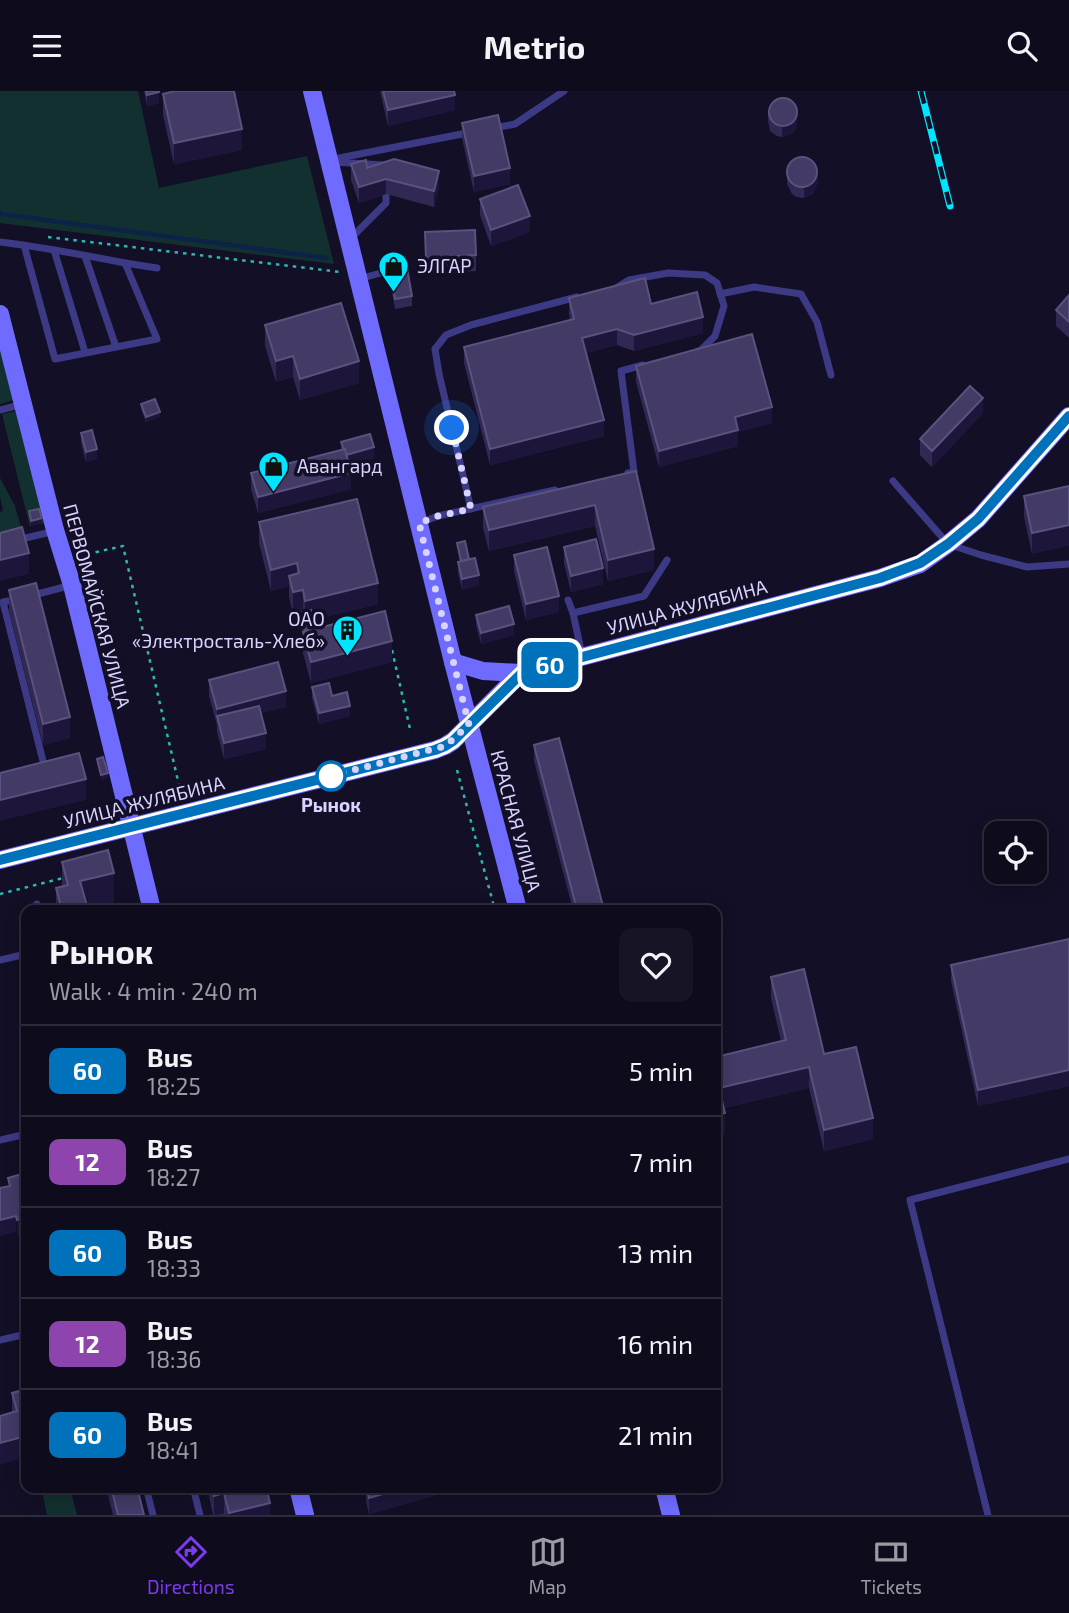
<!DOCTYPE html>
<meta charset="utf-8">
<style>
body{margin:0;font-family:"Exo 2",sans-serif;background:#171425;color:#f1f3f6;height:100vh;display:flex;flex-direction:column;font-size:26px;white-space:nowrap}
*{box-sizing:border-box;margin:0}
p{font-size:23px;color:#9b9ba3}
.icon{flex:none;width:38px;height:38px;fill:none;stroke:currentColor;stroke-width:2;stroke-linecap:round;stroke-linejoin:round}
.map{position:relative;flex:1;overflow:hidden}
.side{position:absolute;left:21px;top:814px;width:700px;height:588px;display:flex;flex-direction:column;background:#0e0b1c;border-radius:14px;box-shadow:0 4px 18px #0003,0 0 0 2px #2e2b3b}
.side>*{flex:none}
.badge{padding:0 14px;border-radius:10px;font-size:24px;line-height:46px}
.controls{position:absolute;left:984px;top:730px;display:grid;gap:14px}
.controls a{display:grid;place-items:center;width:63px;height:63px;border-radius:14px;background:#0e0b1c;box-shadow:0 4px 18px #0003,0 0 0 2px #2e2b3b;font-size:35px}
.you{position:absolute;width:35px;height:35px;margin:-18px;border:5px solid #fff;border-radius:50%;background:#1a73e8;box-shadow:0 0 0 10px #1a73e833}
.map>.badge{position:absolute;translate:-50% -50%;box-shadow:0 0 0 4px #fff}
.round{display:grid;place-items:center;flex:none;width:74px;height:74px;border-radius:14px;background:#171425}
.head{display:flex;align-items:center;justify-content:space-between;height:119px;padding:0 28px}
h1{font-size:33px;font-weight:700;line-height:52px}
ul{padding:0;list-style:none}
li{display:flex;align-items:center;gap:21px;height:91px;padding:0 28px;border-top:2px solid #2e2b3b}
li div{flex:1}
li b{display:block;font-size:26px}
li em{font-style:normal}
li .badge{min-width:77px;font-weight:700;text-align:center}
header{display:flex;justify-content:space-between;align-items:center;height:91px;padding:0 28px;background:#0e0b1c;font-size:32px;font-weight:700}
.menu{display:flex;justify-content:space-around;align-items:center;height:98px;border-top:2px solid #2e2b3b;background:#0e0b1c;font-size:19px;color:#9b9ba3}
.menu a{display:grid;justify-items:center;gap:4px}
.menu .selected{color:#7c3aed}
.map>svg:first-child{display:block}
</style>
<header><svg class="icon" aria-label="menu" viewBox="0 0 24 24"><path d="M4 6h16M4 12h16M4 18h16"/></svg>Metrio<svg class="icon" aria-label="search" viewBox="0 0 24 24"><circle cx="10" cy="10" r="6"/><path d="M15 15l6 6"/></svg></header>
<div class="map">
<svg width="1069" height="1424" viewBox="0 0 1069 1424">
<rect width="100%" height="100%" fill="#130f26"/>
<g fill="#12302f">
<path d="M0 0H138L159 97 307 65 334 173 0 132Z"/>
<path d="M0 254 14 309 0 313Z"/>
<path d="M17 320 45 432 42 433 30 425 31 435 30 436 2 323Z"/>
<path d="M0 387 15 415 24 447 0 454V421L3 420 0 405Z"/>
<path d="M57 1396 70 1397 77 1424H47L42 1400Z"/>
</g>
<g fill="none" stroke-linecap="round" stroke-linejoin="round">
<path stroke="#0c2248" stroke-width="4.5" d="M0 121 1 123 326 167"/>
<g stroke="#2fb8b0" stroke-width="2.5" stroke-dasharray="3.5 5" stroke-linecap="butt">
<path d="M48 146 340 181"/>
<path d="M79 465 123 455 179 694"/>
<path d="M392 559 410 638"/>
<path d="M457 679 495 819"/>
<path d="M0 803 63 787"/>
</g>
<g stroke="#3d3a85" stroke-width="7">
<path d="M494 37 515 33 564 0"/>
<path d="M329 69 472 41"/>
<path d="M333 71 384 74"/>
<path d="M352 146 386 112V95"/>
<path d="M0 151C42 156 84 164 125 172L157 248 55 268 24 154"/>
<path d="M54 159 85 261"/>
<path d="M85 165 116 256"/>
<path d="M125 172 157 177"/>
<path d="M359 188 395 178"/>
<path d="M616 197 629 189 668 182 705 184 717 192 724 215 715 245 701 259 698 260"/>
<path d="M720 203 754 196 801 203 817 231 831 284"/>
<path d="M0 319 23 313"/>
<path d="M628 382 634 381 621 280 643 274"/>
<path d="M893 390 948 453 981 464 1027 476 1069 473"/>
<path d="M471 418 439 283 435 258 446 244 471 234 577 206"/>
<path d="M420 432 438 425 555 399"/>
<path d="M0 453 55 440"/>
<path d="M30 505 72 494"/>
<path d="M19 508 3 511 45 678"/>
<path d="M568 509 573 522"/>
<path d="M582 564 573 522 644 505 667 469"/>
<path d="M37 813 38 819"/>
<path d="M0 869 26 863"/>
<path d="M0 1049 26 1043"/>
<path d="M0 1249 26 1243"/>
<path d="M146 1396 153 1424"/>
<path d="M193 1396 200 1424"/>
<path d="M988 1424 910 1109 1069 1068"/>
</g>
<g stroke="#6f6bff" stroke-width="18">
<path d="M312 0 453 571 518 819"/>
<path d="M0 223 55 439 72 494 152 819"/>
<path d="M453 571 483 580 521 582"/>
<path d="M0 769 435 659 445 655 453 650 521 582 880 487 920 473 948 453 978 428 1069 325"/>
<path d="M298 1396 305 1424"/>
<path d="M664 1396 671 1424"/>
</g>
<defs>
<path id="rail" d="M921 0 950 115"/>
</defs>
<use href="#rail" stroke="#00e5ff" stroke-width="7"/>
<use href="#rail" stroke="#130f26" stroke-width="4.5" stroke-dasharray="13" stroke-linecap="butt"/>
</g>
<g fill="#312854">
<path d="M144 0H159V12L147 15Z"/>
<path d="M380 0H454L455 19 388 35Z"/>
<path d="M163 3 242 59 174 73 163 24Z"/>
<path d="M768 19H797V35L793 42 782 46 777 45 770 40 768 30Z"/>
<path d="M462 32 510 93 474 101 462 47Z"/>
<path d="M351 73 439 96 434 116 386 103 359 112 351 89Z"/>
<path d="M787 83 818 91 813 103 804 107 796 106 792 103 787 93Z"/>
<path d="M480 108 530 141 491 155 480 124Z"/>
<path d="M425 141 476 164V180L426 183Z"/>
<path d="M388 169 412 205V215L395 218 388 180Z"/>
<path d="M1069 204V247L1056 235V219Z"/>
<path d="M569 207 651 213 703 242 634 260 617 254 586 262 604 345 490 374 464 272V256L570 229 569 223Z"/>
<path d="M265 234 359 292 300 309 293 286 276 291 265 255Z"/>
<path d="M636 275 772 332 738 341V355L659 376 636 291Z"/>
<path d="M141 313 160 326 146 331 141 318Z"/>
<path d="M983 322 932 376 920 364V348Z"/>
<path d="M81 342 97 368 86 371 81 352Z"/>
<path d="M341 351 374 367 349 374 351 398 258 422 251 398V382L341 359Z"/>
<path d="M636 380 654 479 608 490 595 435 489 460 483 437V416Z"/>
<path d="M1069 395 1032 463 1024 426V405Z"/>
<path d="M259 431 378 513 313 529 315 538 392 571 311 592 303 562V543L301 532V521H303V520L293 522 289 506V495L271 500 259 452Z"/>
<path d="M457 452 469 468 479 494 462 499 458 482V471L460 470Z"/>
<path d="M564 456 603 493 571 501 564 472Z"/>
<path d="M514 464 559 521 526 529 514 480Z"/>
<path d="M9 499 70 647 43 654 9 520Z"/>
<path d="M476 524 514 544 481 553 476 534Z"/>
<path d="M209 589 286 616 261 622 266 658 224 668 217 641V634L209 605Z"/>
<path d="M312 596 332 605 350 625 319 633 312 607Z"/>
<path d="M534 654 604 819H573L534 670Z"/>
<path d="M62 771 114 812 88 819H56V797L62 795Z"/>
<path d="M1069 848V995L978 1015 951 890V874Z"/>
<path d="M771 886 824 963 873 1048 824 1060 809 997 724 1017 725 1043 716 1045V966L781 950 771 907Z"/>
<path d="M26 1298V1366L0 1373V1325L12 1322V1302Z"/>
<path d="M106 1396H137L144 1424H113Z"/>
<path d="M207 1396H266L270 1424H213Z"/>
<path d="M366 1396H447V1401L369 1423 366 1410Z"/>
</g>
<g fill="#1d163a">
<path d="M159 1V12L147 15V4Z"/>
<path d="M455 4V19L388 35V19Z"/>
<path d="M797 24V35L793 42 782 46V35Z"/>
<path d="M242 38V59L174 73V52Z"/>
<path d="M510 77V93L474 101V85Z"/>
<path d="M439 80V96L434 116V100Z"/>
<path d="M818 81V91L813 103 804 107V96Z"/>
<path d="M386 88V103L359 112V96Z"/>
<path d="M530 125V141L491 155V139Z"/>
<path d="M703 226V242L634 260V244Z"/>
<path d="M617 238V254L582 263V247Z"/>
<path d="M293 265V286L276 291V270Z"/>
<path d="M359 270V292L300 309V288Z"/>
<path d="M983 307V322L932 376V360Z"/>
<path d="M772 316V332L738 341V355L659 376V360L735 326Z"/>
<path d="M160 321V326L146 331V326Z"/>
<path d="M604 329V345L490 374V358Z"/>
<path d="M374 356V367L345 375V364Z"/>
<path d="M97 358V368L86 371V361Z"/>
<path d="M351 382V398L258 422V406Z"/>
<path d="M595 414V435L489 460V439Z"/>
<path d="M42 427V433L31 435V430Z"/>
<path d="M1069 434V455L1032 463V442Z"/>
<path d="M654 458V479L608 490V469Z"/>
<path d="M29 462V483L0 490V469Z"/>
<path d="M297 472V493L289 485V495L271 500V479Z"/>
<path d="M603 477V493L571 501V485Z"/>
<path d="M479 484V494L462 499V488Z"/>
<path d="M378 492V513L305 531V510Z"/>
<path d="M303 499V520L293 522V501Z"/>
<path d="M559 505V521L526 529V513Z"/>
<path d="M514 533V544L481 553V542Z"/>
<path d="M392 550V571L311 592V571Z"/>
<path d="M286 600V616L219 633 217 625V634V618Z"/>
<path d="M350 615V625L319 633V622Z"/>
<path d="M70 626V647L43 654V633Z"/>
<path d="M266 642V658L224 668V652Z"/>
<path d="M108 682V687L101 689V684Z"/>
<path d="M86 688V709L0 730V709Z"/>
<path d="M114 782V812L88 819 80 790Z"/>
<path d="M809 976V997L719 1018V997Z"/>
<path d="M1069 979V995L978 1015V999Z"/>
<path d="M725 1022V1043L716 1045V1024Z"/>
<path d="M873 1027V1048L824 1060V1039Z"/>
<path d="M16 1125V1141L0 1145V1129Z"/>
<path d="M26 1126V1142L17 1144V1129Z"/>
<path d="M26 1345V1366L0 1373V1352Z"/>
<path d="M333 1396H361L333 1405Z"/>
<path d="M407 1396H447V1401L369 1423V1407Z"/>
<path d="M224 1402V1423L214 1424V1405Z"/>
<path d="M270 1412V1424H229V1422Z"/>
</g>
<g fill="#433a66" stroke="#5a527e" stroke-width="2">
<path d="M146 0H159V1L147 4Z"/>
<path d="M175 0H234L242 38 174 52 163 3Z"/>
<path d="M383 0H454L455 4 388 19Z"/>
<circle cx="783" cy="21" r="14"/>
<path d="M498 24 510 77 474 85 462 32Z"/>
<circle cx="802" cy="81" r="15"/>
<path d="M394 68 439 80 434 100 386 88 359 96 351 73 366 69 367 77Z"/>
<path d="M518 94 530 125 491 139 480 108Z"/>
<path d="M475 139 476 164 426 167 425 141Z"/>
<path d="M405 166 412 205 395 208 388 169Z"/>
<path d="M645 187 651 213 697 201 703 226 634 244 617 238 582 247 604 329 490 358 464 256 574 228 569 207Z"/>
<path d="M1069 204V231L1056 219Z"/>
<path d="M341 212 359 270 300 288 293 265 276 270 265 234Z"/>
<path d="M752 243 772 316 735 326 738 339 659 360 636 275Z"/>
<path d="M970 295 983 307 932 360 920 348Z"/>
<path d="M155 308 160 321 146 326 141 313Z"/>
<path d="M92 339 97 358 86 361 81 342Z"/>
<path d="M370 343 374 356 346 364 341 351Z"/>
<path d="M345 358 351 382 258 406 251 382Z"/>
<path d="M636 380 654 458 608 469 595 414 489 439 483 416Z"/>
<path d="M1069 395V434L1032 442 1024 405Z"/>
<path d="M357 408 378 492 305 510 303 499 293 501 289 485 299 482 297 472 271 479 259 431Z"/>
<path d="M39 418 42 427 31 430 29 420Z"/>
<path d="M22 436 29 462 0 469V442Z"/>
<path d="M596 448 603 477 571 485 564 456Z"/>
<path d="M465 450 469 468 461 470 457 452Z"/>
<path d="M547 456 559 505 526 513 514 464Z"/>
<path d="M475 467 479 484 462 488 458 471Z"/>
<path d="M36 492 70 626 43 633 9 499Z"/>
<path d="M509 515 514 533 481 542 476 524Z"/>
<path d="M311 519 315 538 305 540 301 521Z"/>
<path d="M385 520 392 550 311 571 303 541Z"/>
<path d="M278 571 286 600 217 618 209 589Z"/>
<path d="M329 592 332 605 347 601 350 615 319 622 312 596Z"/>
<path d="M259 615 266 642 224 652 217 625Z"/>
<path d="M559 647 604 819H577L534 654Z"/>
<path d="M79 662 86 688 0 709V682Z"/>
<path d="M103 666 108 682 101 684 97 668Z"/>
<path d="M108 759 114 782 80 790 88 819H62L56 797 68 794 62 771Z"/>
<path d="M1069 848V979L978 999 951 874Z"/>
<path d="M804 878 824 963 856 956 873 1027 824 1039 809 976 719 997 725 1022 716 1024V966L786 949 771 886Z"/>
<path d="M22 1083 26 1099V1126L17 1129 16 1125 0 1129V1097L10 1095 8 1087Z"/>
<path d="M26 1298V1345L0 1352V1325L17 1320 12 1302Z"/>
<path d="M111 1396H137L144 1424H118Z"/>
<path d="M212 1396H266L270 1412 229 1422 224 1402 214 1405Z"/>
<path d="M367 1396H407L369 1407Z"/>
</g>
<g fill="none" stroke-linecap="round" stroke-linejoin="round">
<defs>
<path id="line" d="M0 769 435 659 445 655 453 650 522 582 880 487 920 472 948 453 978 428 1069 325"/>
</defs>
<use href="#line" stroke="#fff" stroke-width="16"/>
<use href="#line" stroke="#0072bc" stroke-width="10"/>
<path stroke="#d9d4ff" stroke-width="7" stroke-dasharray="0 12.6" d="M331 685 445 655 469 634 419 432 438 425 471 418 452 337"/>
</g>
<defs>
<symbol id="shop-pin" viewBox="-11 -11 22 30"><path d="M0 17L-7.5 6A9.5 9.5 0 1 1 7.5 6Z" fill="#00e5ff" stroke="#130f26"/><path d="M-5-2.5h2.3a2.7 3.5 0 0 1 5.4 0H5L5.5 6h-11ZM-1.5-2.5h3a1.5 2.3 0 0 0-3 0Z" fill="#111"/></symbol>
<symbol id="building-pin" viewBox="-11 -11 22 30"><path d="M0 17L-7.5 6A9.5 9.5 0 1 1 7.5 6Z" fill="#00e5ff" stroke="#130f26"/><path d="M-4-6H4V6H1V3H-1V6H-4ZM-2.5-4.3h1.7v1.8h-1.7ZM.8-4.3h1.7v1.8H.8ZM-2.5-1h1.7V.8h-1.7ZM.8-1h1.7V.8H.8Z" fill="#111"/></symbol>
</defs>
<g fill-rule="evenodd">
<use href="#shop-pin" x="376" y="158" width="35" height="47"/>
<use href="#shop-pin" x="256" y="358" width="35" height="47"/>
<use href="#building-pin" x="330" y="522" width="35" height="47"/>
</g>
<circle fill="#fff" stroke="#0072bc" stroke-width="3.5" cx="331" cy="685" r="14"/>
<g text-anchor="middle" stroke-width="7" stroke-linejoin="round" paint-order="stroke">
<g font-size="19" fill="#d9d4ff" stroke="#130f26" text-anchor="start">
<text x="417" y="182">ЭЛГАР</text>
<text x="297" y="382">Авангард</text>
<text x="325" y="535" text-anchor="end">ОАО<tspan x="325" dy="22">«Электросталь-Хлеб»</tspan></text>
</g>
<g font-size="19" fill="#d9d4ff" stroke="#130f26">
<text transform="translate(97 515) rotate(75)" y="7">ПЕРВОМАЙСКАЯ УЛИЦА</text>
<text transform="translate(687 516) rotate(-15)" y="7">УЛИЦА ЖУЛЯБИНА</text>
<text transform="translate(144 711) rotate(-14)" y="7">УЛИЦА ЖУЛЯБИНА</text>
<text transform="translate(516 730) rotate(75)" y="7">КРАСНАЯ УЛИЦА</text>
</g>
<g font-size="19" font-weight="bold" fill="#d9d4ff" stroke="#130f26">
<text x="331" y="721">Рынок</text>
</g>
</g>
</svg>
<div class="controls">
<a><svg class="icon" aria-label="locate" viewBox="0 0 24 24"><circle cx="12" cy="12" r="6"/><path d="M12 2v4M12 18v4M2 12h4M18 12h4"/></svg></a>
</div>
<div class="you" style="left:452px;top:337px"></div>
<b class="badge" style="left:550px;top:574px;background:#0072bc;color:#fff">60</b>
<section class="side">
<div class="head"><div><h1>Рынок</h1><p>Walk · 4 min · 240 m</p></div><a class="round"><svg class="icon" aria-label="heart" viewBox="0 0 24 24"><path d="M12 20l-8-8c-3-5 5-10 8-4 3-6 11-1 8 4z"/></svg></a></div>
<ul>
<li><span class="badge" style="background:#0072bc;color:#fff">60</span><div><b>Bus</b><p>18:25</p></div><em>5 min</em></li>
<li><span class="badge" style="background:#8e44ad;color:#fff">12</span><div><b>Bus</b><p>18:27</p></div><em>7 min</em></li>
<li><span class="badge" style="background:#0072bc;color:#fff">60</span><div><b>Bus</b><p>18:33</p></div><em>13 min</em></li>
<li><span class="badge" style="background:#8e44ad;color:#fff">12</span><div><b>Bus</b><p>18:36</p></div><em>16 min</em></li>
<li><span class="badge" style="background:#0072bc;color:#fff">60</span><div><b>Bus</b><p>18:41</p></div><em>21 min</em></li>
</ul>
</section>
</div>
<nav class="menu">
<a class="selected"><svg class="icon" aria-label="directions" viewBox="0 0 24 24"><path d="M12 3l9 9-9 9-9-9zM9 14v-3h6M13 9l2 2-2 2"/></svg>Directions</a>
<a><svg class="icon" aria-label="map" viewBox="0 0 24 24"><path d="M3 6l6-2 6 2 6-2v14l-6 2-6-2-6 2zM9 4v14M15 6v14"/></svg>Map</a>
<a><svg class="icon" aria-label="tickets" viewBox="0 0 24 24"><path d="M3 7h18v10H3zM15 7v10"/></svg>Tickets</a>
</nav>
